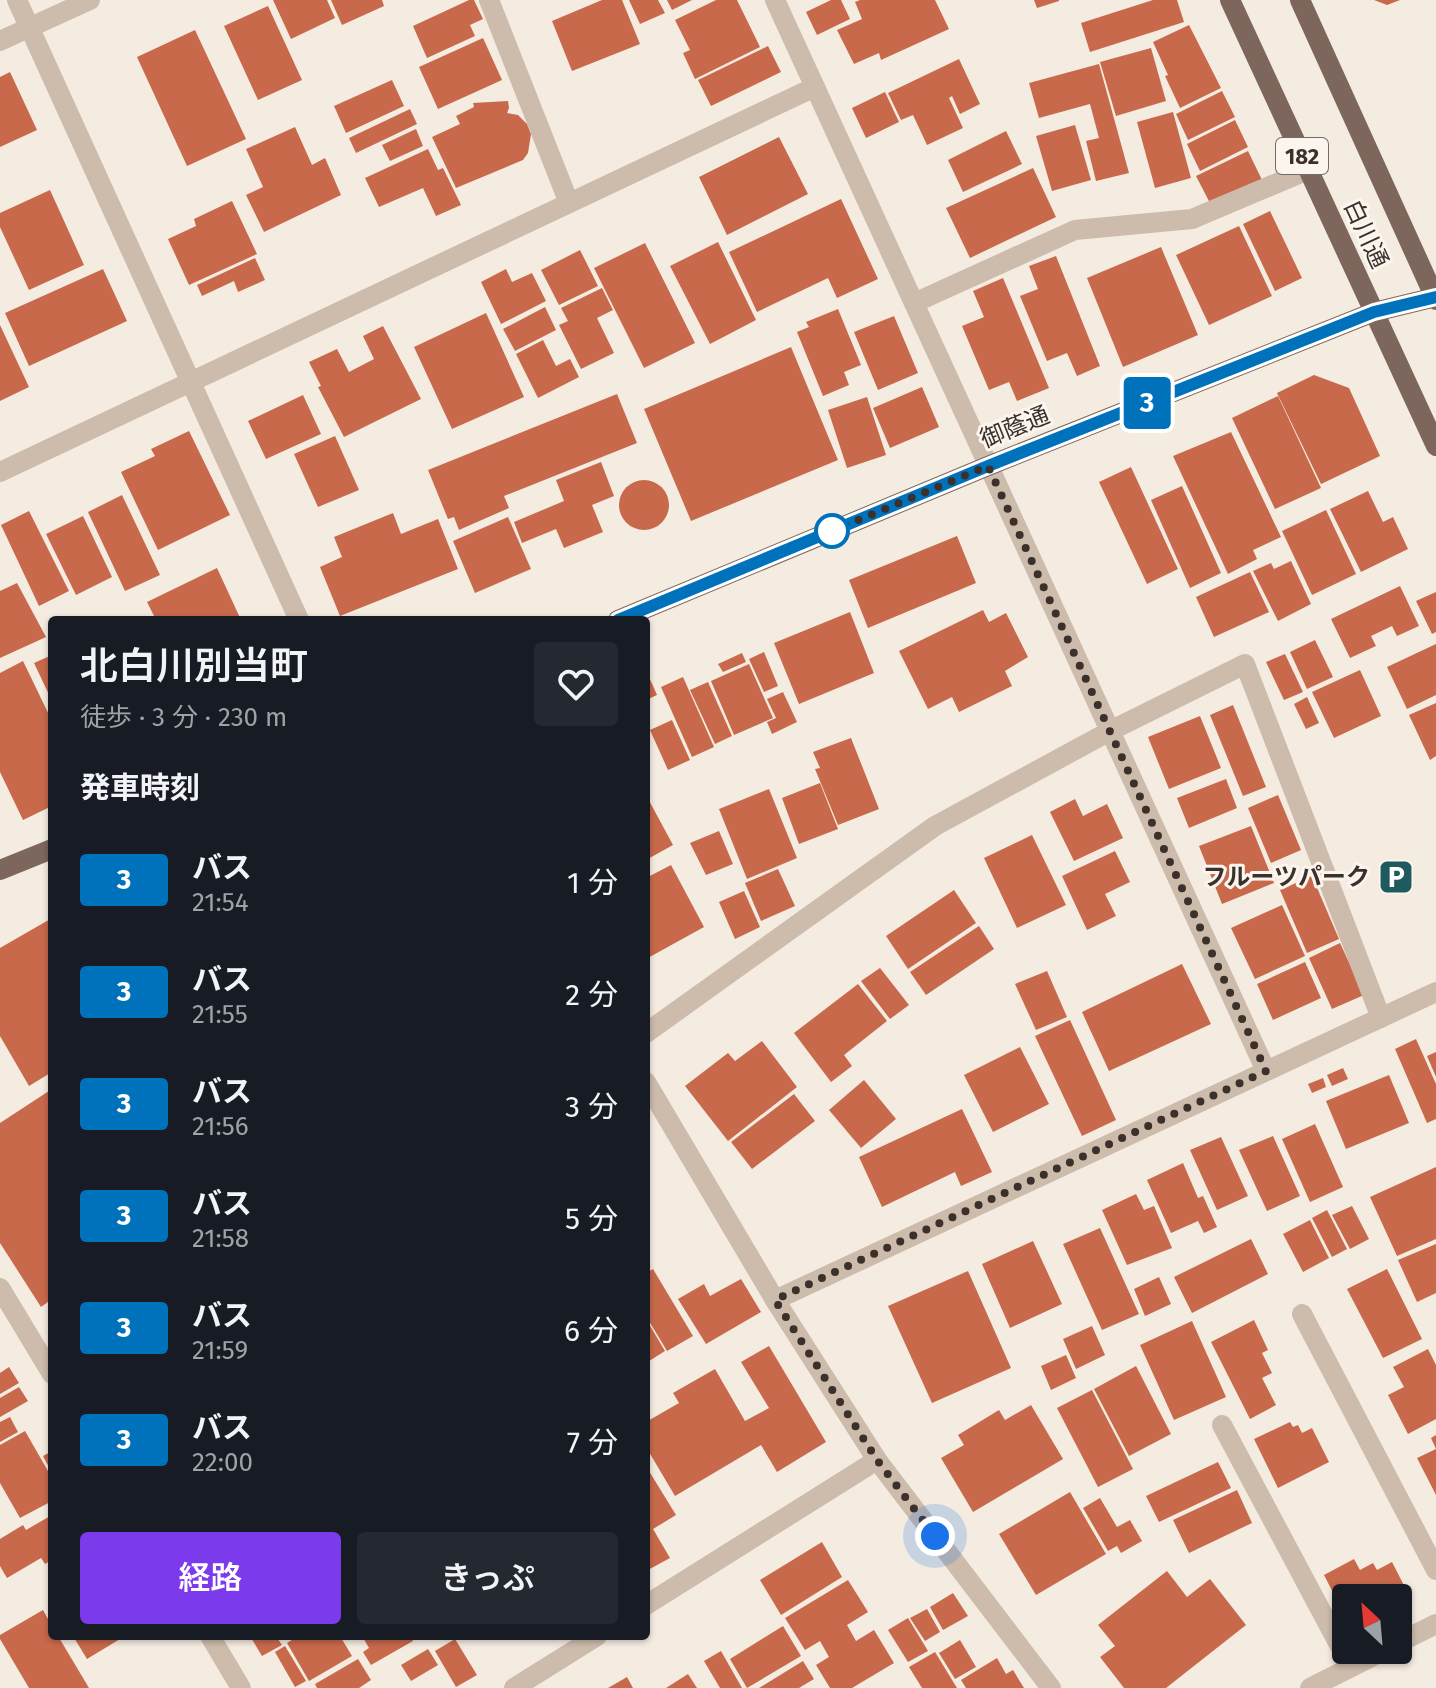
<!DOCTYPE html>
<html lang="ja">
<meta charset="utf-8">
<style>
body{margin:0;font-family:"Fira Sans","Noto Sans JP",sans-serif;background:#242831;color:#f1f3f6;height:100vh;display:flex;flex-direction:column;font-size:30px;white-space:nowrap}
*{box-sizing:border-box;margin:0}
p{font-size:26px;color:#9ea1a6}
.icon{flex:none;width:44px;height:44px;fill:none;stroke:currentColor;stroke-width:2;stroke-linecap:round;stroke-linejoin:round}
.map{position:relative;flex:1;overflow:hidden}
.details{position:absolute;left:48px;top:616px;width:602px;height:1024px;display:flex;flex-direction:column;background:#171b24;border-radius:8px;box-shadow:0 2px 6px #0004}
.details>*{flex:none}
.badge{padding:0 16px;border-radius:6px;font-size:28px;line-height:52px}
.needle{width:52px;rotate:334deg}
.buttons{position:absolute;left:1332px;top:1584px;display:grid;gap:16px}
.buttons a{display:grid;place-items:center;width:80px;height:80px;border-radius:8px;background:#171b24;box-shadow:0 2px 6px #0004;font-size:40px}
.you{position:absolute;width:40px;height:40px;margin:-20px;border:6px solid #fff;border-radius:50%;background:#1a73e8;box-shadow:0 0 0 12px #1a73e833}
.map>.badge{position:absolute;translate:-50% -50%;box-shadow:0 0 0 4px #fff}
h2{padding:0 32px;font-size:30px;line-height:72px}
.round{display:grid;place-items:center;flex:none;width:84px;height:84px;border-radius:8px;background:#242831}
.overview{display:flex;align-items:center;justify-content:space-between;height:136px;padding:0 32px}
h1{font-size:38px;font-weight:600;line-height:60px}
.cta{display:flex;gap:16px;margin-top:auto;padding:16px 32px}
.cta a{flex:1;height:92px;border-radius:8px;background:#7c3aed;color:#fff;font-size:32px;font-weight:600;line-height:92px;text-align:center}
.cta a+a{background:#242831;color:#f1f3f6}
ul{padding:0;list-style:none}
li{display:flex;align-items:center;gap:24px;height:112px;padding:0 32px}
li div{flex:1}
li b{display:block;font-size:30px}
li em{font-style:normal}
li .badge{min-width:88px;font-weight:700;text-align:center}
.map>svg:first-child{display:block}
</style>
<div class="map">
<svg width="1436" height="1688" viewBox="0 0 1436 1688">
<rect width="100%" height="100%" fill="#f4ebe1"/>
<g fill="#c8694b">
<path d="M273 0H327L335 18 291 39Z"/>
<path d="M331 0H382L384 6 342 25Z"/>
<path d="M469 0H474L483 19 470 25 475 36 427 58 413 26Z"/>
<path d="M602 0H622L640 44 572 71 552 21Z"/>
<path d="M629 0H658L665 13 640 24Z"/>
<path d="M667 0H692L672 10Z"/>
<path d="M716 0H737L760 47 695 79 683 53 690 50 675 20Z"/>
<path d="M831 0H841L850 19 817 35 806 12Z"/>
<path d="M860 0H935L949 29 881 60 879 53 854 64 837 30 862 19 855 2Z"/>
<path d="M1034 0H1059V1L1037 8Z"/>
<path d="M1153 0H1177L1184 22 1090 52 1081 23Z"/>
<path d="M1374 0H1400L1387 5Z"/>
<path d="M268 6 302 80 258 100 224 26Z"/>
<path d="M1189 25 1221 88 1180 108 1165 76 1168 75 1153 42Z"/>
<path d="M195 30 246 139 187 166 137 57Z"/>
<path d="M483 38 502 80 438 109 419 67Z"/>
<path d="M768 46 781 72 711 106 698 80Z"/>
<path d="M1151 48 1166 101 1116 116 1100 62Z"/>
<path d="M959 59 980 104 960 114 952 96 949 98 963 128 927 145 913 115 901 120 888 93Z"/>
<path d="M1099 64 1129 173 1096 181 1086 141 1099 138 1090 104 1039 118 1029 83Z"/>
<path d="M10 72 37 130 0 147V77Z"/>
<path d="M392 80 404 106 346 133 334 106Z"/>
<path d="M1222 91 1235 117 1188 140 1176 114Z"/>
<path d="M885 92 899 122 866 138 852 108Z"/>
<path d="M508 101 509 108 507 113 518 115 527 124 531 134 528 153 523 160 456 188 432 137 460 124 456 116 474 107 473 103Z"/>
<path d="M410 109 417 124 356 153 349 138Z"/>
<path d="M1173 112 1191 178 1155 188 1137 122Z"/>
<path d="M1235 120 1248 147 1200 171 1187 144Z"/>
<path d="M1075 125 1091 180 1052 191 1036 136Z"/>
<path d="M295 127 312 165 325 158 341 195 264 232 246 195 263 187 246 149Z"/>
<path d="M416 129 423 146 390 161 382 145Z"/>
<path d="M1006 131 1022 164 963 192 948 160Z"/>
<path d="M779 137 808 194 727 235 699 177Z"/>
<path d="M428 149 438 170 443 168 461 205 436 216 423 188 379 207 365 178Z"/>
<path d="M1248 151 1262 180 1211 205 1196 176Z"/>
<path d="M1033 168 1056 217 970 258 946 208Z"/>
<path d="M50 190 84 265 29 290 0 227V213Z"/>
<path d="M841 199 878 279 837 298 828 278 757 312 729 252Z"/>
<path d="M232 201 257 254 189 285 168 239 196 226 194 219Z"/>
<path d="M1270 211 1302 278 1275 291 1243 224Z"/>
<path d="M1239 226 1272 296 1209 325 1176 255Z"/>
<path d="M718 242 756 320 710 344 670 266Z"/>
<path d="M645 243 695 343 644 368 594 268Z"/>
<path d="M1161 247 1198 335 1123 367 1087 278Z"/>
<path d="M580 250 598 286 559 305 541 270Z"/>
<path d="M1056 256 1100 366 1077 376 1067 353 1047 361 1020 296 1038 289 1029 266Z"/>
<path d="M255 258 265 280 238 292 234 281 202 296 197 285Z"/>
<path d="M103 269 127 321 29 366 5 313Z"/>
<path d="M506 269 512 282 532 273 546 301 501 324 481 282Z"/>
<path d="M1003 278 1049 388 1017 401 1009 382 989 390 962 326 984 317 973 291Z"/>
<path d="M602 288 613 310 597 318 614 353 581 369 559 325 568 321 561 308Z"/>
<path d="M545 307 556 330 515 351 503 329Z"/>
<path d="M838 309 861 365 844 372 849 385 823 396 797 332 809 327 806 322Z"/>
<path d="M486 313 524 397 452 429 414 347Z"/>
<path d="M894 316 918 373 878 390 854 332Z"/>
<path d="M0 325 29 387 0 401Z"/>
<path d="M383 326 421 399 344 437 318 387 321 386 309 362 337 349 349 372 374 359 363 336Z"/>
<path d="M543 340 556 366 570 359 579 377 538 398 516 354Z"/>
<path d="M791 347 838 460 691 521 644 409Z"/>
<path d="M1314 375 1349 388 1380 456 1321 484 1277 393Z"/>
<path d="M922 387 939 427 890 448 873 408Z"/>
<path d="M617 394 637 443 504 496 509 508 459 530 454 517 448 519 428 470Z"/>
<path d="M303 395 321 434 266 459 248 421Z"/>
<path d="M1278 396 1321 488 1275 509 1232 418Z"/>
<path d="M867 397 886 455 847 468 828 410Z"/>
<path d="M189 431 230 515 158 550 121 472 155 456 151 449Z"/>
<path d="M1231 432 1281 537 1253 550 1257 559 1228 574 1173 456Z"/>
<path d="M335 436 359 490 318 507 294 454Z"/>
<path d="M601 462 614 496 592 505 603 532 564 548 556 529 522 543 514 522 564 501 556 480Z"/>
<path d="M1131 467 1178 569 1147 584 1099 482Z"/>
<circle cx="644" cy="505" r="25"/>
<path d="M1182 486 1221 573 1190 588 1151 500Z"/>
<path d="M1368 491 1383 522 1393 517 1408 549 1361 572 1330 509Z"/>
<path d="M122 495 160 575 125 591 88 512Z"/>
<path d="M1326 510 1356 574 1312 595 1282 531Z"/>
<path d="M29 511 69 591 39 606 1 525Z"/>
<path d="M393 513 401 534 438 519 458 569 340 616 320 567 342 557 334 537Z"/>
<path d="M83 516 112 577 76 595 46 534Z"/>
<path d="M508 517 531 569 475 593 453 541Z"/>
<path d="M957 536 976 583 868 628 849 580Z"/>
<path d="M1291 561 1311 604 1278 621 1253 571 1271 563 1274 569Z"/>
<path d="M217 568 241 620H156L147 602Z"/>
<path d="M1250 572 1269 612 1214 637 1196 597Z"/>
<path d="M17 583 46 637 0 658V591Z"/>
<path d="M1400 586 1419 626 1397 636 1392 626 1371 636 1376 646 1350 658 1331 619Z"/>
<path d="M1436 592V632L1432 634 1416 601Z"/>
<path d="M983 610 989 622 1006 613 1028 657 1005 671 1012 686 959 712 952 697 928 709 899 651Z"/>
<path d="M850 612 874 673 799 704 774 643Z"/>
<path d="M1315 640 1333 677 1307 689 1290 652Z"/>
<path d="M1436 644V695L1407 709 1387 667Z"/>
<path d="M764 652 778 686 764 692 749 659Z"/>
<path d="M742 653 746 662 723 672 718 664Z"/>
<path d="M1285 654 1303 692 1284 700 1266 662Z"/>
<path d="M52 655V701L34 663Z"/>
<path d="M23 661 52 721V806L23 820 0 772V673Z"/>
<path d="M749 664 773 718 734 735 711 681Z"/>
<path d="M646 670 657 695 646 700Z"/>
<path d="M1360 670 1381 716 1334 738 1312 692Z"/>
<path d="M683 677 714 747 692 757 661 687Z"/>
<path d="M708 682 732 736 715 744 690 690Z"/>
<path d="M783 692 797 722 772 734 767 722 776 718 767 699Z"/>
<path d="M1307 697 1319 723 1306 729 1294 704Z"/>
<path d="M1436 703V756L1430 760 1409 715Z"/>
<path d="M1233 705 1266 787 1243 796 1210 715Z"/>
<path d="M1200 716 1221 768 1169 789 1148 737Z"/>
<path d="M672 720 690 760 668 770 650 730Z"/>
<path d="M851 738 879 809 838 825 815 769 820 768 813 752Z"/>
<path d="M1226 779 1237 808 1189 828 1177 798Z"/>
<path d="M820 783 838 829 799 844 782 798Z"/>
<path d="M769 789 797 858 747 879 719 809Z"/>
<path d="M646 795 673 845 646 860Z"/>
<path d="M1278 795 1301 850 1271 863 1248 808Z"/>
<path d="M1075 799 1083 816 1107 804 1123 838 1074 861 1050 812Z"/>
<path d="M1251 826 1274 883 1222 904 1199 846Z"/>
<path d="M719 831 733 864 706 875 690 843Z"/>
<path d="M1032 835 1066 905 1017 928 984 858Z"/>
<path d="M1115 851 1130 882 1105 894 1116 916 1087 930 1062 876Z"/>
<path d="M671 865 704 927 646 959V878Z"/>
<path d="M778 869 795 906 761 921 745 883Z"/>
<path d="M1312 876 1339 939 1307 953 1280 890Z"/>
<path d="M954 890 976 923 908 969 886 936Z"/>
<path d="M744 891 760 927 735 939 719 902Z"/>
<path d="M1282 905 1305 956 1255 979 1231 928Z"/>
<path d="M52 918V1072L29 1086 0 1036V948Z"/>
<path d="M979 926 994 949 926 995 910 972Z"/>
<path d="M1340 943 1364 995 1332 1009 1309 958Z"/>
<path d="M1305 962 1321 998 1273 1020 1257 984Z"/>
<path d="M1182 964 1211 1024 1109 1071 1082 1012Z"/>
<path d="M880 968 909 1005 890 1019 861 981Z"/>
<path d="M1047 971 1067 1017 1036 1030 1015 984Z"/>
<path d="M858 984 887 1021 844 1055 852 1066 831 1082 794 1033Z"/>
<path d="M1070 1020 1116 1120 1082 1136 1035 1036Z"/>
<path d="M1416 1039 1436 1084V1119L1427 1123 1395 1049Z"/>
<path d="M762 1041 797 1087 728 1141 685 1086 728 1053 735 1061Z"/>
<path d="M1020 1047 1049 1104 993 1132 964 1075Z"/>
<path d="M1436 1052V1077L1427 1056Z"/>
<path d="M1343 1068 1348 1079 1332 1086 1327 1075Z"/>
<path d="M1389 1075 1409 1123 1346 1149 1326 1101Z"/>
<path d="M1323 1078 1326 1087 1312 1093 1308 1084Z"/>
<path d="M864 1080 896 1119 861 1148 829 1110Z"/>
<path d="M52 1089V1299L41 1307 0 1243V1123Z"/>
<path d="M794 1094 815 1121 752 1169 731 1142Z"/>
<path d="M962 1109 992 1172 961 1186 955 1172 882 1207 859 1157Z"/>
<path d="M1315 1124 1343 1187 1310 1202 1282 1139Z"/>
<path d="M1273 1136 1300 1196 1267 1211 1239 1150Z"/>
<path d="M1221 1137 1248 1196 1217 1210 1190 1150Z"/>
<path d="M1183 1163 1198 1198 1203 1196 1217 1227 1204 1233 1198 1221 1171 1233 1147 1180Z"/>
<path d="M1436 1167V1239L1397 1256 1370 1197Z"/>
<path d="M1136 1194 1144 1210 1154 1206 1172 1248 1127 1265 1102 1210Z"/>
<path d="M1352 1206 1369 1239 1350 1249 1332 1215Z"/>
<path d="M1327 1210 1347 1249 1332 1257 1312 1218Z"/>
<path d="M1310 1220 1329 1258 1303 1272 1283 1234Z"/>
<path d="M1100 1228 1139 1314 1102 1330 1063 1244Z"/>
<path d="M1251 1239 1268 1274 1192 1313 1174 1277Z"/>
<path d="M1033 1241 1062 1304 1010 1328 982 1264Z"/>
<path d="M1436 1244V1293L1417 1302 1398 1260Z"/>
<path d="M653 1269 693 1336 667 1351 646 1316V1273Z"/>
<path d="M1387 1269 1422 1339 1383 1358 1347 1289Z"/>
<path d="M968 1271 1011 1368 932 1403 888 1306Z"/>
<path d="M1159 1277 1171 1304 1145 1316 1134 1289Z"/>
<path d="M741 1279 761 1312 706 1344 678 1299 704 1284 710 1296Z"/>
<path d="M646 1319 665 1351 646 1363Z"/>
<path d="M1254 1320 1268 1350 1262 1353 1272 1373 1262 1378 1276 1405 1250 1419 1211 1342Z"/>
<path d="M1192 1321 1226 1397 1174 1420 1140 1345Z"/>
<path d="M1092 1326 1105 1355 1076 1369 1063 1339Z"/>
<path d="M769 1346 826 1442 777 1472 761 1445 675 1496 646 1447V1422L679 1403 673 1393 715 1369 745 1421 769 1408 741 1362Z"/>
<path d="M1428 1349 1436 1365V1419L1408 1434 1388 1395 1404 1387 1393 1367Z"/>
<path d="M1066 1355 1076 1378 1051 1390 1041 1366Z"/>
<path d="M1136 1366 1171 1434 1129 1456 1094 1389Z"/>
<path d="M9 1367 19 1383 0 1394V1373Z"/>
<path d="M19 1387 28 1401 0 1417V1398Z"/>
<path d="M1092 1390 1133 1469 1098 1487 1057 1408Z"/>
<path d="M1031 1405 1063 1459 973 1512 941 1458 964 1445 958 1435 999 1410 1005 1420Z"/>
<path d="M10 1417 18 1432 0 1442V1422Z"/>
<path d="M1290 1422 1293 1427 1298 1425 1302 1433 1312 1428 1329 1462 1278 1488 1254 1439Z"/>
<path d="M25 1431 52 1478V1501L20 1518 0 1483V1445Z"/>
<path d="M1436 1435V1495L1417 1458 1436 1449 1431 1438Z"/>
<path d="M52 1451V1473L43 1456Z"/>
<path d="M1218 1462 1231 1488 1159 1522 1146 1496Z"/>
<path d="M649 1471 676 1515 653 1529 670 1558 646 1571V1473Z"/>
<path d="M1237 1490 1252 1523 1189 1553 1173 1520Z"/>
<path d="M1070 1492 1106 1554 1036 1595 999 1534Z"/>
<path d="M1100 1498 1117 1527 1130 1520 1142 1541 1121 1553 1117 1546 1108 1551 1083 1508Z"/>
<path d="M52 1515V1560L45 1564 41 1558 7 1578 0 1566V1539L23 1525 26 1530Z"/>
<path d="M822 1542 842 1577 781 1615 760 1580Z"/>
<path d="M1354 1559 1360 1570 1373 1563 1377 1570 1392 1562 1411 1599 1398 1606V1598H1346V1618L1324 1575Z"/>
<path d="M1167 1571 1187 1597 1210 1579 1246 1625 1166 1688H1124L1100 1657 1115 1646 1098 1625Z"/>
<path d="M848 1580 868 1612 847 1625 856 1641 874 1630 894 1663 852 1688H830L816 1665 829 1657 820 1641 805 1650 785 1618Z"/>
<path d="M953 1593 968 1616 943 1630 930 1607Z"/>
<path d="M927 1609 940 1632 925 1641 910 1618Z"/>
<path d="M43 1610 52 1626V1636H58L89 1688H29L0 1639V1635Z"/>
<path d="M908 1618 928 1651 908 1662 888 1630Z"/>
<path d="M783 1626 801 1656 747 1688 730 1659Z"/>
<path d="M73 1636H125L87 1659Z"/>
<path d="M250 1636H276L282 1645 262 1656Z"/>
<path d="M298 1636H340L352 1656 309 1681 287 1643Z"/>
<path d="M362 1636H410L413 1641 371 1665 363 1652 369 1648Z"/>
<path d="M455 1639 477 1675 456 1687 435 1651Z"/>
<path d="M960 1640 976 1667 955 1679 939 1653Z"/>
<path d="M285 1646 306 1681 295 1687 275 1652Z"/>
<path d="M428 1649 438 1665 411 1681 401 1665Z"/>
<path d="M721 1651 742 1688H720L704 1661Z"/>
<path d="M935 1652 957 1688H922L909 1667Z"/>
<path d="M997 1658 1006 1674 1013 1670 1024 1688H966L961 1680Z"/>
<path d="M358 1659 371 1680 359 1688H317L315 1684Z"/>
<path d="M803 1661 814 1679 799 1688H759Z"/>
<path d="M688 1674 697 1688H666Z"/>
<path d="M627 1677 633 1688H608Z"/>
</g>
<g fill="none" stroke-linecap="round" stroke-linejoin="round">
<g stroke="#cdbbac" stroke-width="20">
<path d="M489 0 569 203"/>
<path d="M914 303 1075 230 1192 219 1308 170"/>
<path d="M1110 731 1245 664 1381 1018"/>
<path d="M1222 1425 1351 1667"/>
</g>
<g stroke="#cdbbac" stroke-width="20">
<path d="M17 0 299 620"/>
<path d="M775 0 1266 1071"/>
<path d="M0 41 90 0"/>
<path d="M0 472 815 87"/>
<path d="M646 1033 935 826 1110 731"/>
<path d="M646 1082 775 1300 877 1460 1051 1688"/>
<path d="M0 1288 52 1374"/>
<path d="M775 1300 1436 992"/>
<path d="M1302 1314 1436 1570"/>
<path d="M646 1605 877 1460"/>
<path d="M210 1636 241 1688"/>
<path d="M1398 1643 1436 1624"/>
<path d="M514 1688 597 1636"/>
<path d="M1310 1688 1385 1650"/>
</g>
<g stroke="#7d675c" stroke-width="20">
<path d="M1230 0 1436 446"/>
<path d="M1300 0 1436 300"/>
<path d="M618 620 988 466 1374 312 1436 297"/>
<path d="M0 870 52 849"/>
</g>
</g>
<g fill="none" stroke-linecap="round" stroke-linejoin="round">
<defs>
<path id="line" d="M618 620 988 466 1374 312 1436 297"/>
</defs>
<use href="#line" stroke="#fff" stroke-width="18"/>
<use href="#line" stroke="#0072bc" stroke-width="12"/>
<path stroke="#3b302b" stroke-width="8" stroke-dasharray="0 14.4" d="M832 531 988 466 1266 1071 775 1300 877 1460 935 1536"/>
</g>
<defs>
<symbol id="parking-square" viewBox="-11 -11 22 22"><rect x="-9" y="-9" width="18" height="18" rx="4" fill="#1f5a5e" stroke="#fbf5ee"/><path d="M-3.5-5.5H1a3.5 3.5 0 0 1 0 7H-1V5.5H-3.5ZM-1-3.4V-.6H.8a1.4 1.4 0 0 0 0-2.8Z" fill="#fff"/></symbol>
</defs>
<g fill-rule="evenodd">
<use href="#parking-square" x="1376" y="857" width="40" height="40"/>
</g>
<circle fill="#fff" stroke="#0072bc" stroke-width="4" cx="832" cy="531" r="16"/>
<g text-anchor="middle" stroke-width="6" stroke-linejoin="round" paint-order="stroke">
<rect fill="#fbf5ee" stroke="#756b66" stroke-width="2" x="1276" y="138" width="52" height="36" rx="6"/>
<g font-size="22" font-weight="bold" fill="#3b302b">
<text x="1302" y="164">182</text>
</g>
<g font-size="24" fill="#3b302b" stroke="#fbf5ee">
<text transform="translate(1366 234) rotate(65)" y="8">白川通</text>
<text transform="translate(1015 427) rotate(-22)" y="8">御蔭通</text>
</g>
<g font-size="24" font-weight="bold" fill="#3b302b" stroke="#fbf5ee" text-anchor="end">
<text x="1370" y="885">フルーツパーク</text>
</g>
</g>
</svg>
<div class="buttons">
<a><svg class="needle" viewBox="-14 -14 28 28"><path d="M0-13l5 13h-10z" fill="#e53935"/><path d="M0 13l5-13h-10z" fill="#9ea1a6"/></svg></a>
</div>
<div class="you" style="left:935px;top:1536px"></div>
<b class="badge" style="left:1147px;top:403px;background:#0072bc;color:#fff">3</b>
<section class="details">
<div class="overview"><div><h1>北白川別当町</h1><p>徒歩 · 3 分 · 230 m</p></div><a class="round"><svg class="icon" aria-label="heart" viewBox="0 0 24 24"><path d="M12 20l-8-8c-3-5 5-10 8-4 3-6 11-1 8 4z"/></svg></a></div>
<h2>発車時刻</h2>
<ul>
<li><span class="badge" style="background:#0072bc;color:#fff">3</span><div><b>バス</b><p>21:54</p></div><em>1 分</em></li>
<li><span class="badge" style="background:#0072bc;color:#fff">3</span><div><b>バス</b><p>21:55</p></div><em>2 分</em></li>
<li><span class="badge" style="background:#0072bc;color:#fff">3</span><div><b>バス</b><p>21:56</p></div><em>3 分</em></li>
<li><span class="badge" style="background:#0072bc;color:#fff">3</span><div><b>バス</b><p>21:58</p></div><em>5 分</em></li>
<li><span class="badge" style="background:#0072bc;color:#fff">3</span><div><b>バス</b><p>21:59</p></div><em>6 分</em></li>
<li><span class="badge" style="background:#0072bc;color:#fff">3</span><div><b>バス</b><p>22:00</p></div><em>7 分</em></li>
</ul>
<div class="cta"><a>経路</a><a>きっぷ</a></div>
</section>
</div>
